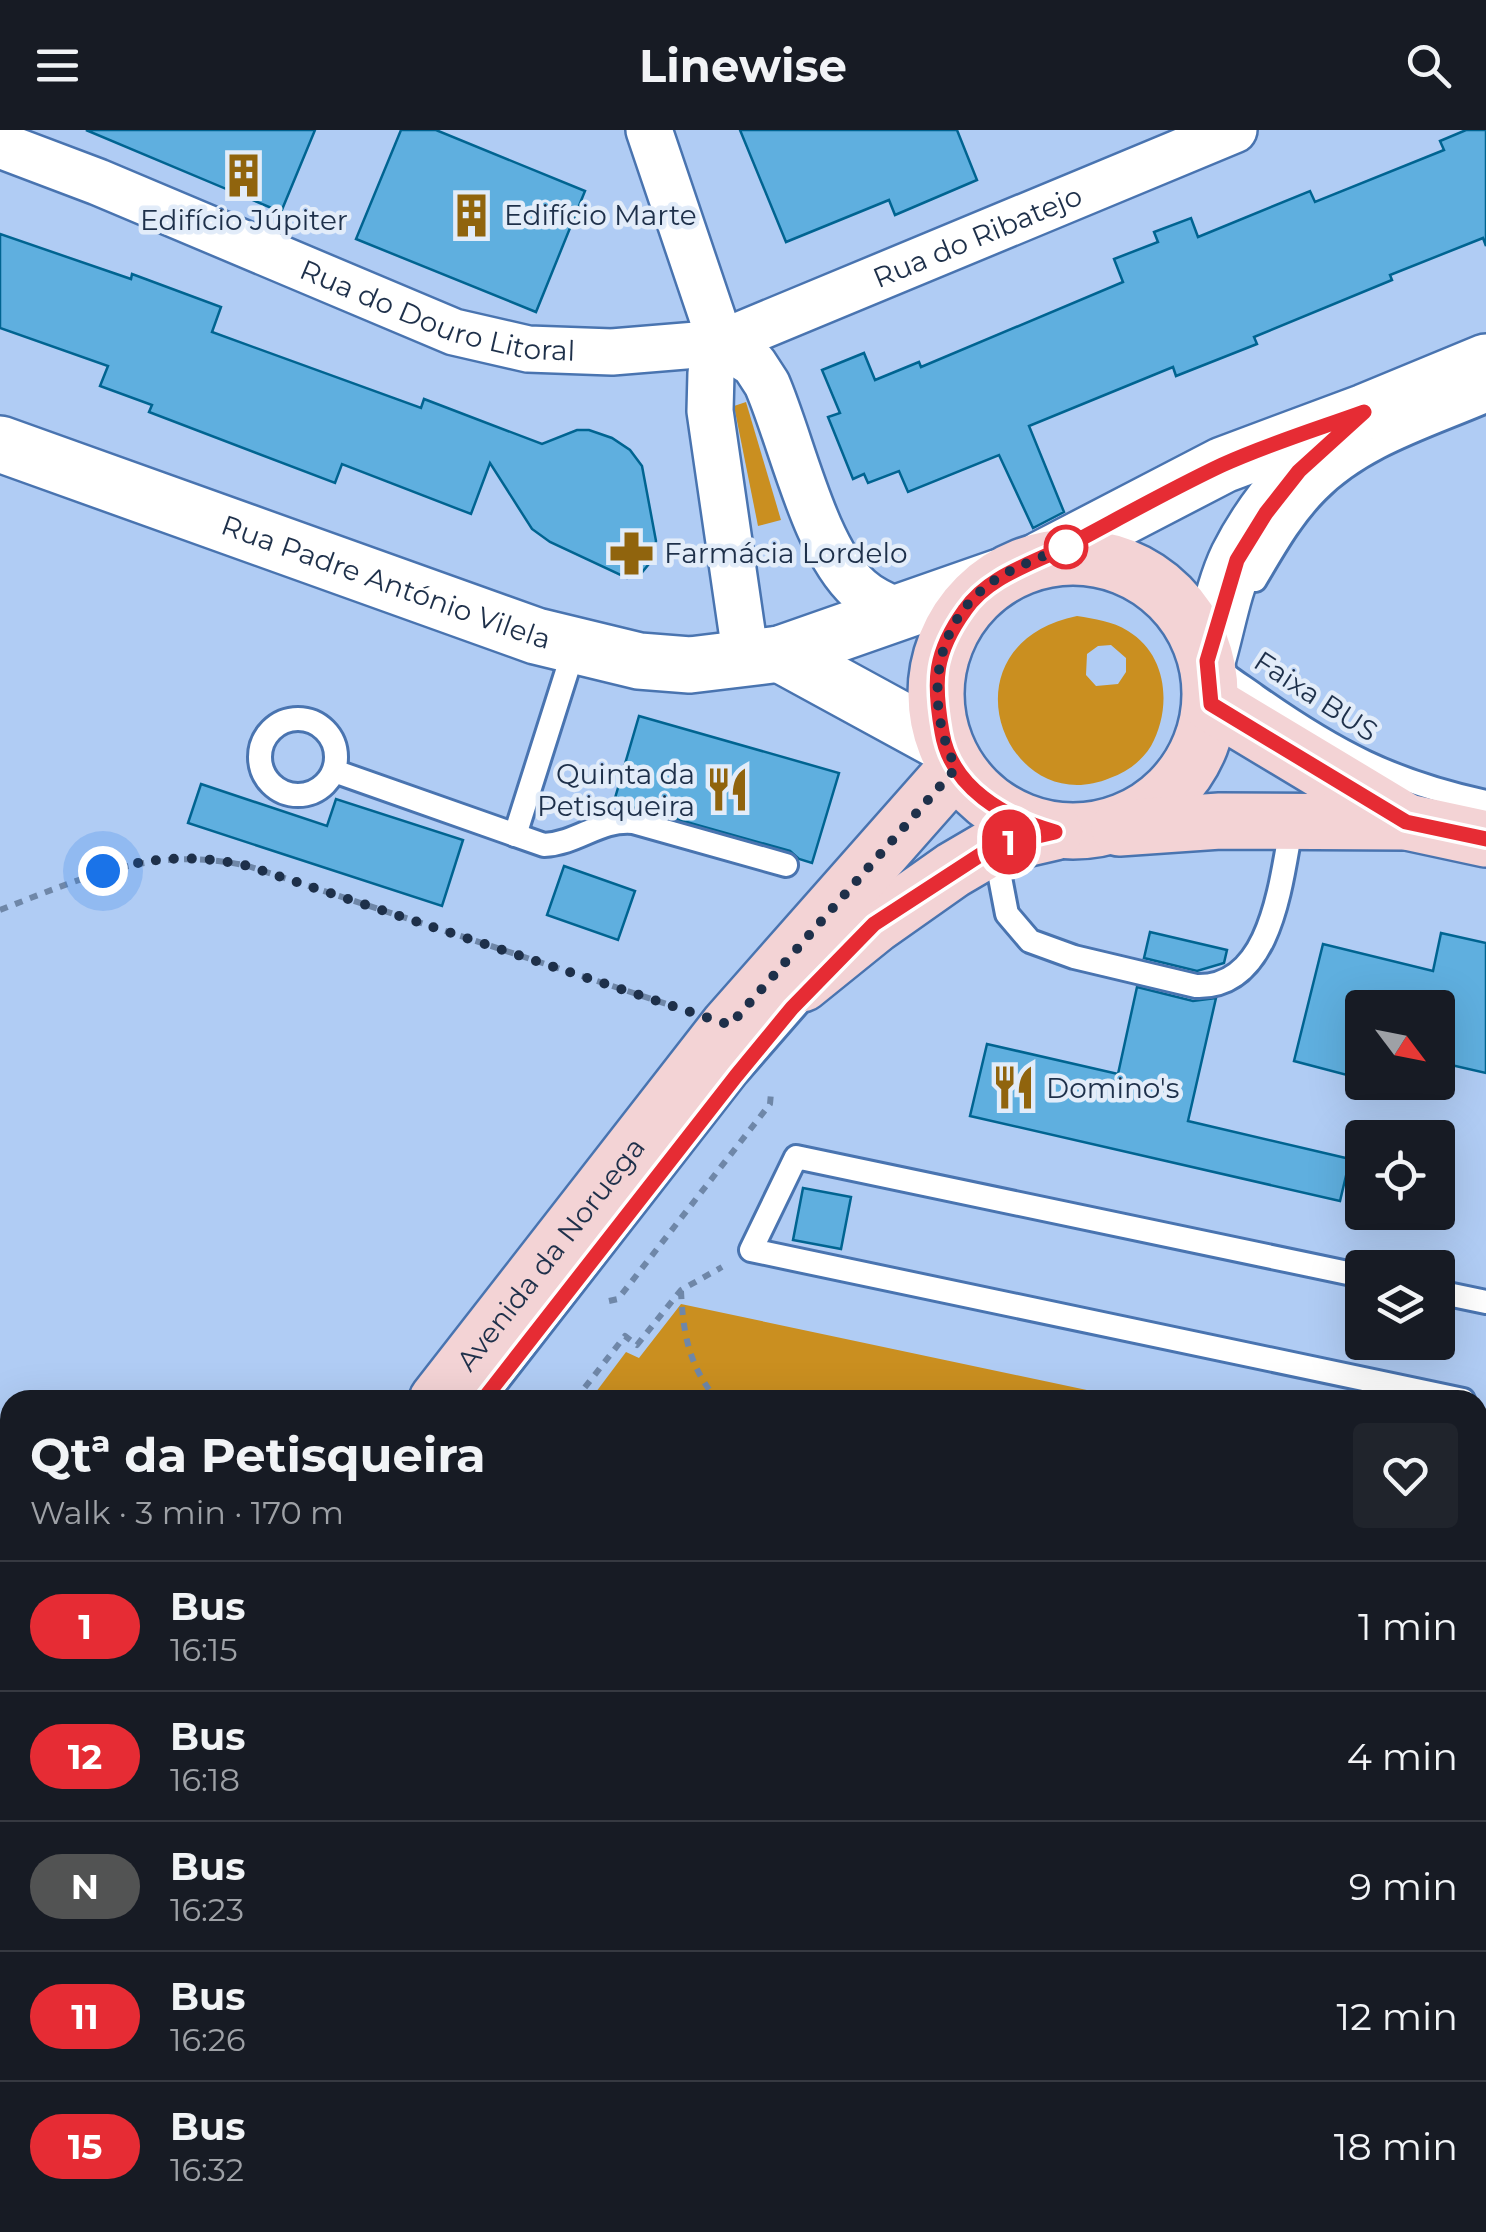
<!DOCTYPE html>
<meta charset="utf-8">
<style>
body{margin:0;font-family:Montserrat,sans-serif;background:#20242c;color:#f1f3f6;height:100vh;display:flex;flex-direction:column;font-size:38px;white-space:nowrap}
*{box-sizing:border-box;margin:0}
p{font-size:32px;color:#9ea1a6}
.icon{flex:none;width:55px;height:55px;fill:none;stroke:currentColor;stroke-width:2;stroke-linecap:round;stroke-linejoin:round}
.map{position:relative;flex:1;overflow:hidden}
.sheet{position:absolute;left:0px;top:1260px;width:1488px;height:842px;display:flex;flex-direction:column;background:#171b24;border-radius:30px 30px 0 0;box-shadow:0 10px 40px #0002}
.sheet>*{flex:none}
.badge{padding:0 20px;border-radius:32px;font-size:35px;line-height:65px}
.needle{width:65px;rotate:122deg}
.tools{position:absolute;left:1345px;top:860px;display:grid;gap:20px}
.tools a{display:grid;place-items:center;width:110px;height:110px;border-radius:10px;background:#171b24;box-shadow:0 10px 40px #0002;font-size:50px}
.you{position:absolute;width:50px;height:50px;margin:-25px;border:8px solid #fff;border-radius:50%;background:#1a73e8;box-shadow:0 0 0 15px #1a73e833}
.map>.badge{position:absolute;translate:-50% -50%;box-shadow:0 0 0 5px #fff}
.round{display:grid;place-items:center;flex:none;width:105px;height:105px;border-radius:10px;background:#20242c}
.summary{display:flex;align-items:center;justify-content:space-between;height:170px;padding:0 30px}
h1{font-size:48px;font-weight:700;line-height:75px}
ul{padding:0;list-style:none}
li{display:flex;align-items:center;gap:30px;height:130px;padding:0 30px;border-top:2px solid #363941}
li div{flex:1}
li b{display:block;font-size:38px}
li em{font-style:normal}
li .badge{min-width:110px;font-weight:700;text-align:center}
header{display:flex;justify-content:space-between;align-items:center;height:130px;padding:0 30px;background:#171b24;font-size:45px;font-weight:700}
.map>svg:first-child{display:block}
</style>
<header><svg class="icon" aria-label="menu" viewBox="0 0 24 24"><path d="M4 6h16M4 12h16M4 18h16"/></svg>Linewise<svg class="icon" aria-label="search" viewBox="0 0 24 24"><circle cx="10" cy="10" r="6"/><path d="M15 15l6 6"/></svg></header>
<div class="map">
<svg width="1486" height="2102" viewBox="0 0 1486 2102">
<rect width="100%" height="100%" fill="#b0ccf4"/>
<g fill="#ca8f20" fill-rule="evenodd">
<path d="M746 272 781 390 758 396 734 276Z"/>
<path d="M1077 486C1095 489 1112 491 1128 501 1168 525 1172 579 1151 616 1141 632 1127 642 1110 648 1005 692 937 515 1077 486ZM1111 515 1126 528V542L1118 554 1096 556 1086 545 1087 524 1098 516Z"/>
<path d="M681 1174 1134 1270H590L626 1222 639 1228Z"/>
<path d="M10 1461V1735L0 1747V1462Z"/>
<path d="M1478 1907 1486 1909V2102H0V1966L10 1955V2092H1478Z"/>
</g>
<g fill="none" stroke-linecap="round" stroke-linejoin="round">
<g stroke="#4496a0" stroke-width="15">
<path d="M1478 1558 1486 1560"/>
<path d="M0 1569 10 1562"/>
</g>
<path stroke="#55c2c5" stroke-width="92" d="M579 2092 584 2102"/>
</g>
<g fill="#5fafdf" stroke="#006491" stroke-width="2.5">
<path d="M86 0H315L281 82Z"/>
<path d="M401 0H436L585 61 536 182 356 109Z"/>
<path d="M740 0H957L977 50 895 85 889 70 786 112Z"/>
<path d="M1466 0H1486V116L1483 108 1390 145 1392 150 1254 207 1257 214 1176 246 1173 237 1029 296 1064 382 1033 398 999 325 908 362 899 341 868 353 864 344 853 349 828 287 840 283 822 240 864 223 875 250 919 232 921 237 1123 152 1114 129 1158 112 1154 102 1191 88 1198 107 1310 61 1315 72 1444 20 1440 11Z"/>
<path d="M0 104 131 149 132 144 221 177 212 202 421 278 424 269 542 314 577 300H589L612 308 630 320 642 336 656 411 653 429 639 446 627 448 550 412 532 399 490 333 471 384 342 334 335 353 149 282 152 275 100 256 108 236 0 198Z"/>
<path d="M639 586 839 643 812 733 799 729 790 721 637 678 613 675Z"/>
<path d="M201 654 327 696 336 669 463 710 442 776 188 693Z"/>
<path d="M564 736 635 761 618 810 547 785Z"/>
<path d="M1150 802 1227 820 1224 833 1197 841 1144 828Z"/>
<path d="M1441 803 1486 813V943L1438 932V878H1362V949L1294 931 1323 814 1433 841Z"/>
<path d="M1137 857 1193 871 1216 868 1188 991 1350 1029 1340 1071 970 986 987 914 1118 944Z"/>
<path d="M803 1058 851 1067 841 1119 793 1110Z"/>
</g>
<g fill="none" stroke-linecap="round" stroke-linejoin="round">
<defs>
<g id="service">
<path d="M1255 450C1273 420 1291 387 1317 361 1362 315 1428 296 1486 271"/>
<path d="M1208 529C1219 542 1241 555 1256 566 1334 621 1392 652 1486 672"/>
<circle cx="298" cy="627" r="38"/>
<path d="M334 641 544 715C579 713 599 689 633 692L786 735"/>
<path d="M515 705 575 516"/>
<path d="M994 716 1007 784 1030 811 1074 827 1196 856C1273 859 1281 748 1292 693"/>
<path d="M1362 1146 796 1027 751 1120 1463 1270"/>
<path d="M1438 1162 1486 1172"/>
<path d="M483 1270 736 945 811 859"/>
<path d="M0 1883 10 1871"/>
</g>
<g id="minor">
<path d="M649 0 721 213 711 243 710 281 746 529"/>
<path id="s1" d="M0 15 98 52 454 202 528 219 612 222 721 213 1234 0"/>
<path d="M721 213 754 234 767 254C792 312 814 418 859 459 871 470 885 476 900 482"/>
</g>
<g id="tertiary">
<path id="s2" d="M0 314 536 506 639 531 690 535 780 524 1000 447"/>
<path d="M1042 429 1223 335 1365 282 1486 232"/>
<path d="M780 524 943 613"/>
<path d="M1207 531C1217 497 1223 458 1238 427 1263 377 1304 332 1347 297"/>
</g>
<g id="secondary">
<circle cx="1073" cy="564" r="137"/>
<path d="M1211 574 1407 692"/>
<path d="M1119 698 1220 691 1407 692 1486 709"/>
<path d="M802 854 875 795 953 740 994 716 1055 702"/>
<path id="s3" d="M437 1270 729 895 956 638"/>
<path d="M0 1823 10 1811"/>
</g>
</defs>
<use href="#service" stroke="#4974b0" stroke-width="28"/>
<use href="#minor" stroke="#4974b0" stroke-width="50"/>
<use href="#tertiary" stroke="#4974b0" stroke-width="60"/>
<use href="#secondary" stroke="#4974b0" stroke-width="60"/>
<g stroke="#6f87a8" stroke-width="6" stroke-dasharray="8 8" stroke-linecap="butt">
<path d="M0 780C85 747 154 715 248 736L676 877"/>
<path d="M681 1161C683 1204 689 1236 717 1270"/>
<path d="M609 1171 618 1169 770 974 771 963"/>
<path d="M575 1270 625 1206 637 1215 681 1160 722 1137"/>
<path d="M1478 1496 1486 1497"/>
<path d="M840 2092 848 2102"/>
</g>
<use href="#service" stroke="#fff" stroke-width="22"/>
<use href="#minor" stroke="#fff" stroke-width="45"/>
<use href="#tertiary" stroke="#fff" stroke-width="55"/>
<use href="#secondary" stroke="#f3d3d5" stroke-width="55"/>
</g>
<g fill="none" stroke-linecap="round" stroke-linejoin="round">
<defs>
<path id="line" d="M483 1270 736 946 792 878 874 794 994 716 1055 702C1005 688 951 658 942 602 933 551 934 523 965 480 988 446 1032 434 1067 416 1118 389 1169 360 1222 335 1268 314 1317 299 1364 282L1299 341 1266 383 1237 430 1207 531 1211 574 1406 692 1486 709"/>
</defs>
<use href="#line" stroke="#fff" stroke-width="22"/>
<use href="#line" stroke="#e62c34" stroke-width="15"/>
<path stroke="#1e304a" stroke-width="10" stroke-dasharray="0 18" d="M103 741C153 727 197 724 248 736L730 895 956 638C923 571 932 488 1001 446 1023 433 1049 425 1072 413L1066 417"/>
</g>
<defs>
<symbol id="building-bare" viewBox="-9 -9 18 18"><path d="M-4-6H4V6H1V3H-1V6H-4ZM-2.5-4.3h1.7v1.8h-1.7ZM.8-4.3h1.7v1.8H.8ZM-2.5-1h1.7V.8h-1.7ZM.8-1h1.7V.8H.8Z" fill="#90640d" stroke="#e2ecf9" stroke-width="2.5" paint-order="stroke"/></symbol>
<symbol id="pharmacy-bare" viewBox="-9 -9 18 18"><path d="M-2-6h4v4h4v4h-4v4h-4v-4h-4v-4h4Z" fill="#90640d" stroke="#e2ecf9" stroke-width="2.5" paint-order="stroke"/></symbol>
<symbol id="restaurant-bare" viewBox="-9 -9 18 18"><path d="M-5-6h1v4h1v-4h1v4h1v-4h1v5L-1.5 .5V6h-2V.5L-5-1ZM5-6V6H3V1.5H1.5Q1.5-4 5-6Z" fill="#90640d" stroke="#e2ecf9" stroke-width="2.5" paint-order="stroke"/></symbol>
</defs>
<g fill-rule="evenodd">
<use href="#building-bare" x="212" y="14" width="63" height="63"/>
<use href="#building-bare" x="440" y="54" width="63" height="63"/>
<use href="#pharmacy-bare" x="600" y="392" width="63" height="63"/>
<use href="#restaurant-bare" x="696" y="628" width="63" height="63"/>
<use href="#restaurant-bare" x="982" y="926" width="63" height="63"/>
</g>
<circle fill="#fff" stroke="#e62c34" stroke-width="5" cx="1066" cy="417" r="20"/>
<g text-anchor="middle" stroke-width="9" stroke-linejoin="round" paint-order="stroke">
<g font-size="28" fill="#1e304a" stroke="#e2ecf9" text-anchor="start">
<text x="504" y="95">Edifício Marte</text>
<text x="244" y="100" text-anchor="middle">Edifício Júpiter</text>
<text x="664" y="433">Farmácia Lordelo</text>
<text x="695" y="654" text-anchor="end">Quinta da<tspan x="695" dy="32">Petisqueira</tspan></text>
<text x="1046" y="968">Domino's</text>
</g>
<g font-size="28" fill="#1e304a" stroke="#e2ecf9">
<text dy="10" stroke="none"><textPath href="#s1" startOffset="1038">Rua do Ribatejo</textPath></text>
<text dy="10" stroke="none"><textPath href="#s1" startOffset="470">Rua do Douro Litoral</textPath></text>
<text dy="10" stroke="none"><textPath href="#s2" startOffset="410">Rua Padre António Vilela</textPath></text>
<text transform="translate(1316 566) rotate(33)" y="10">Faixa BUS</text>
<text dy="10" stroke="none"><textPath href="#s3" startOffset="185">Avenida da Noruega</textPath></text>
</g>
</g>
</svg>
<div class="tools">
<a><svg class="needle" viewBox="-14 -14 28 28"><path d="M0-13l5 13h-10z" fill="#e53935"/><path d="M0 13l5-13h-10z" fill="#9ea1a6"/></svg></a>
<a><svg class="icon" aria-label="locate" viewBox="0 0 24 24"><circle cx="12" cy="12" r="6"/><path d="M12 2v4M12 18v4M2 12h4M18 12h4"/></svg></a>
<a><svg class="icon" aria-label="layers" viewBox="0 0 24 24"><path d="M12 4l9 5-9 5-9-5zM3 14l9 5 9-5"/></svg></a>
</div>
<div class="you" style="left:103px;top:741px"></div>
<b class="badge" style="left:1009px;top:712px;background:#e62c34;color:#fff">1</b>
<section class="sheet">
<div class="summary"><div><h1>Qtª da Petisqueira</h1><p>Walk · 3 min · 170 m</p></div><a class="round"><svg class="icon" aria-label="heart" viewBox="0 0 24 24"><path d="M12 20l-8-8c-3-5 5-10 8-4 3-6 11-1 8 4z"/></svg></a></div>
<ul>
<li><span class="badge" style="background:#e62c34;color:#fff">1</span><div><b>Bus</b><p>16:15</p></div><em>1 min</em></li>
<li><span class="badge" style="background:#e62c34;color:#fff">12</span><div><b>Bus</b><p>16:18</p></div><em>4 min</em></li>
<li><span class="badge" style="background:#525353;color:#fff">N</span><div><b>Bus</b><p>16:23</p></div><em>9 min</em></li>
<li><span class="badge" style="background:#e62c34;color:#fff">11</span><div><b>Bus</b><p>16:26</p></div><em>12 min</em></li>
<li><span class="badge" style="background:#e62c34;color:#fff">15</span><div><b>Bus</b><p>16:32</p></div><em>18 min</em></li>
</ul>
</section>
</div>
